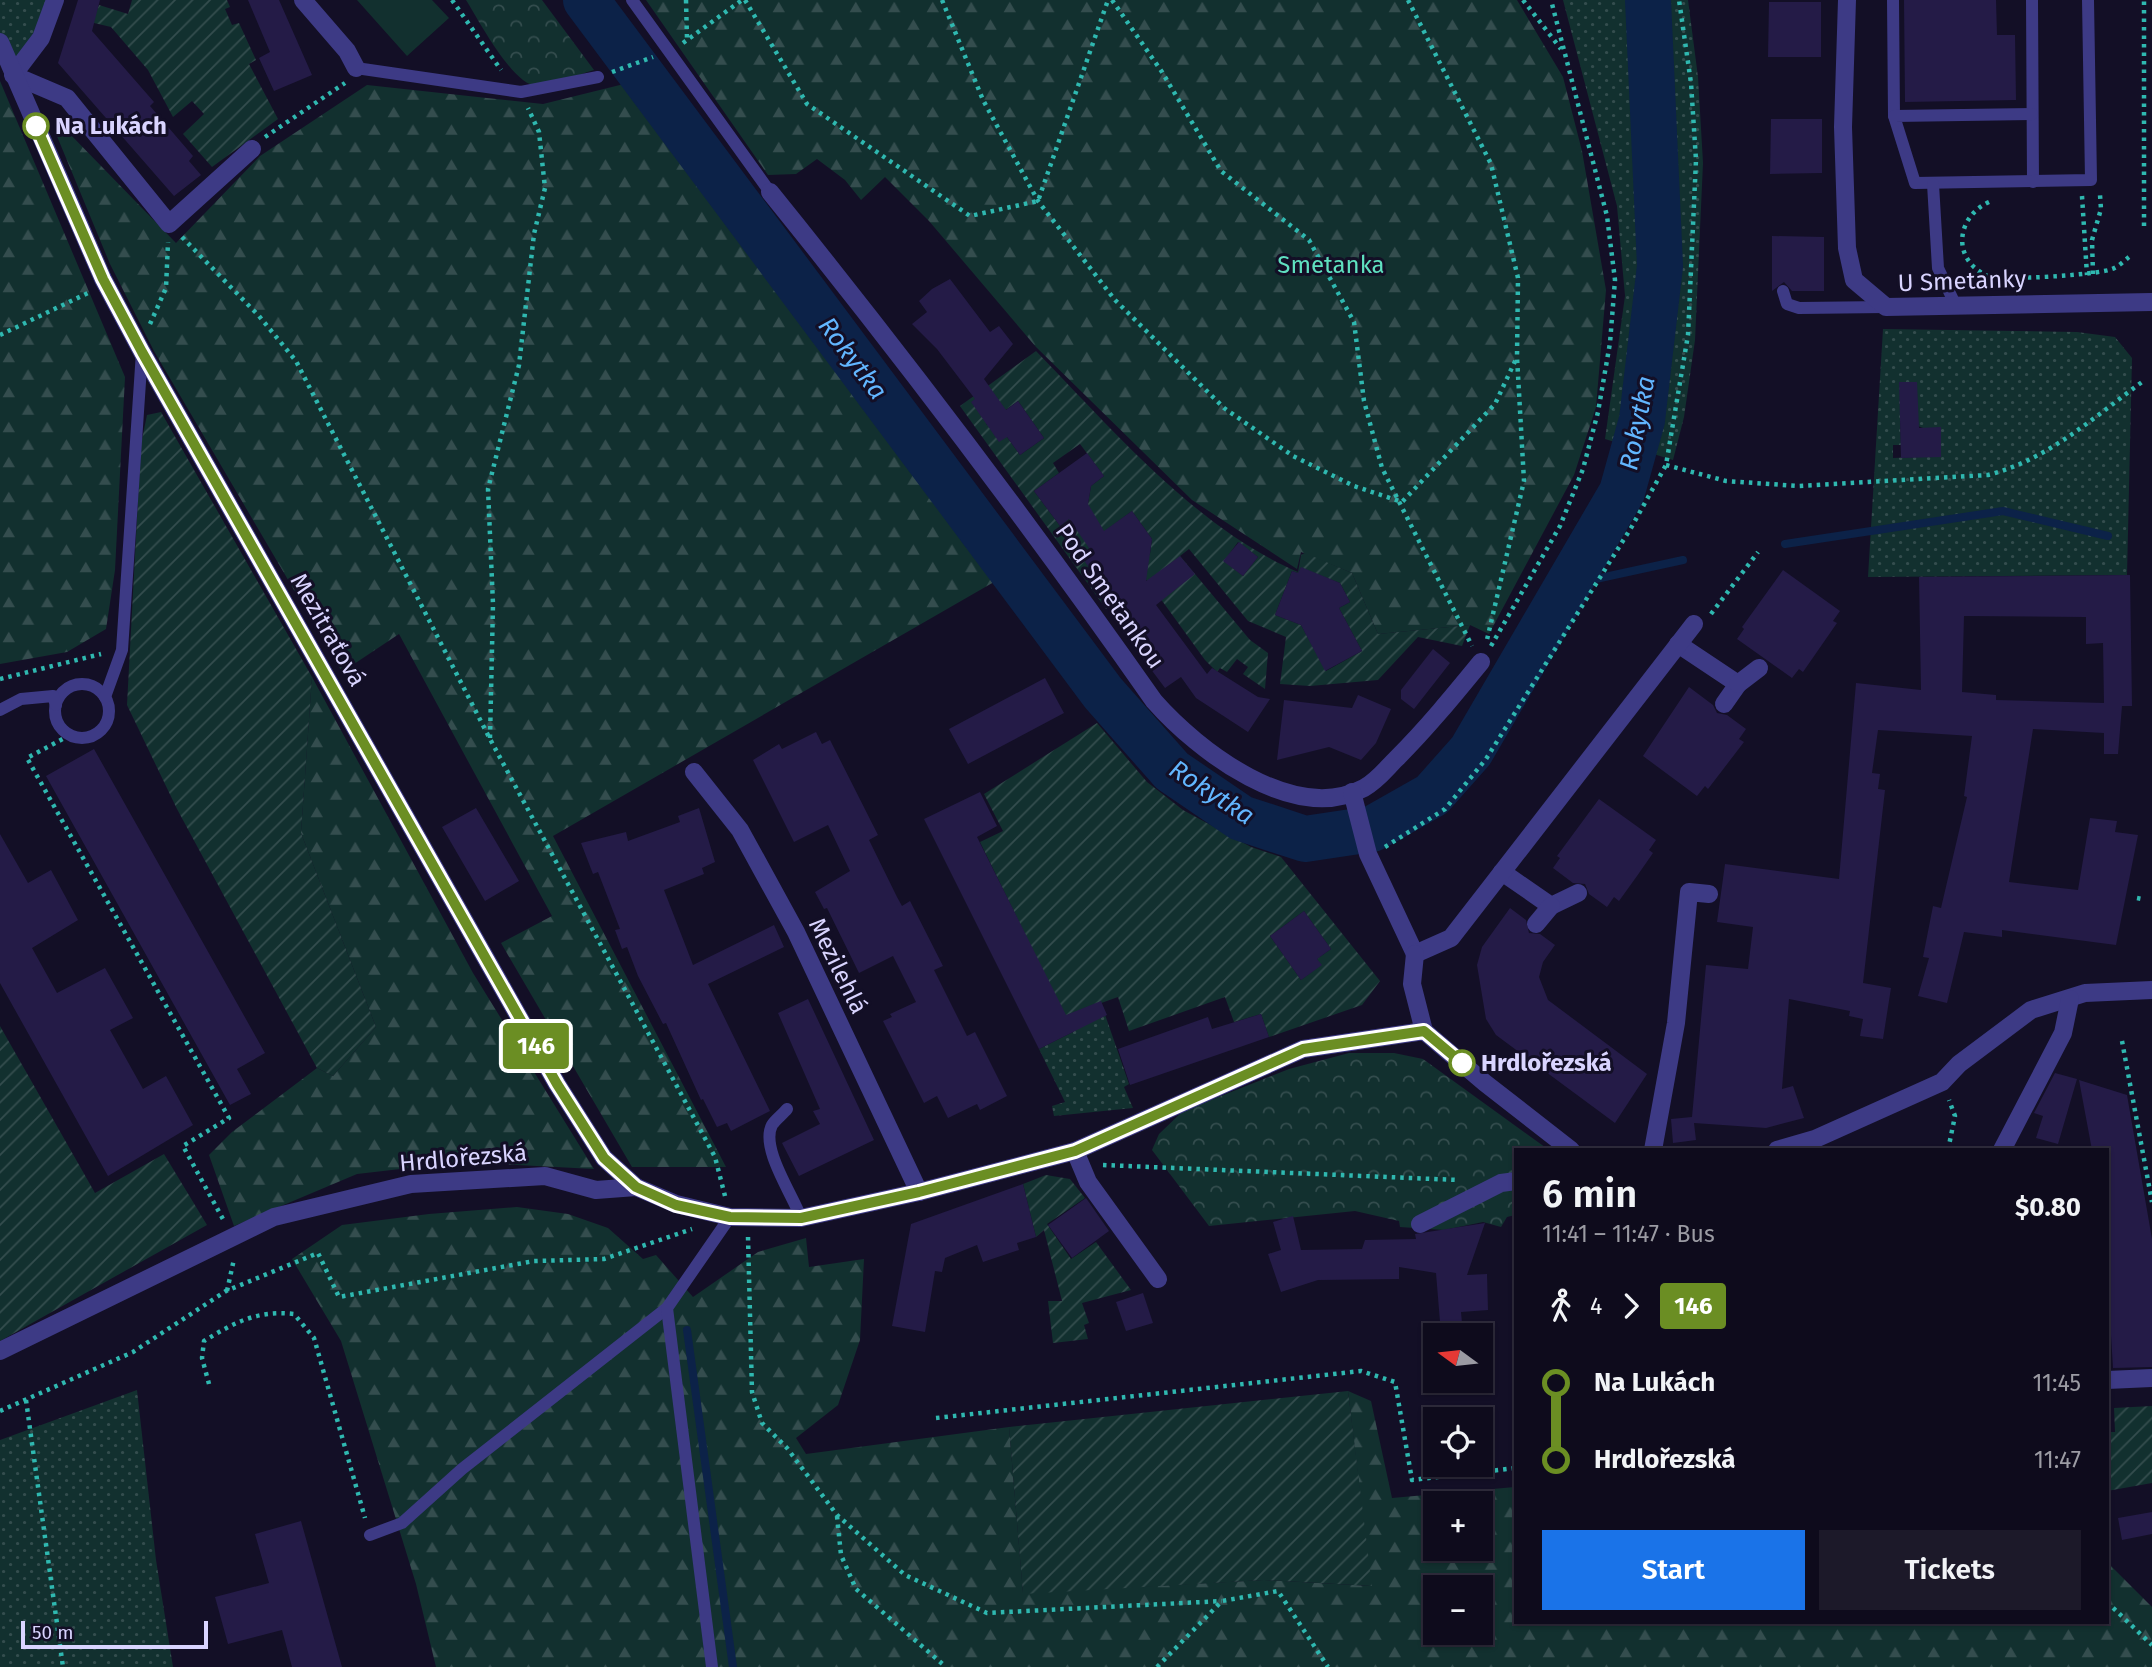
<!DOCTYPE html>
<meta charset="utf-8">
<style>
body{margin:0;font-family:"Fira Sans",sans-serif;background:#1c1929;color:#f1f3f6;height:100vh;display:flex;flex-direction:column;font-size:26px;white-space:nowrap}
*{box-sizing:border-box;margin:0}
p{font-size:23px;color:#9b9ba3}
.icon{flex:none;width:38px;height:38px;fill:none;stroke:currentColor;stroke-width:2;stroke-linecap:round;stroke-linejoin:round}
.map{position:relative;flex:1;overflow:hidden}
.sheet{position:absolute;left:1514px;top:1148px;width:595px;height:476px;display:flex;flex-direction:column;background:#0e0b1c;border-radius:0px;box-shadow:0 2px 5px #0004,0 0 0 2px #2e2b3b}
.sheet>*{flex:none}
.badge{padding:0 14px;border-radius:5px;font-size:24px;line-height:46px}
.needle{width:46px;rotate:285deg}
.controls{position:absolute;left:1423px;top:1323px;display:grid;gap:14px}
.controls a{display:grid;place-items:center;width:70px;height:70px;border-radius:0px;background:#0e0b1c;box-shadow:0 2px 5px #0004,0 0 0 2px #2e2b3b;font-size:35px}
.scale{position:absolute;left:21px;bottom:18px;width:187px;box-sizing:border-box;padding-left:7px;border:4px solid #d9d4ff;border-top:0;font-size:19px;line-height:24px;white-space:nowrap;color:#d9d4ff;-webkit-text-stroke:5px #130f26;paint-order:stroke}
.map>.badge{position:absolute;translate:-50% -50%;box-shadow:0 0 0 4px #fff}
.legs{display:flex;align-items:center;gap:10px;height:77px;padding:0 28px;font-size:23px}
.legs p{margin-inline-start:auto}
.head{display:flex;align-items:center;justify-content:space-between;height:119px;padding:0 28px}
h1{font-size:38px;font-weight:600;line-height:52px}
.primary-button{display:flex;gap:14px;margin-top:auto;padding:14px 28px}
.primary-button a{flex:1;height:80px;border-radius:0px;background:#1a73e8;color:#fff;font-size:28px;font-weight:600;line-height:80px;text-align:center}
.primary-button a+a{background:#1c1929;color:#f1f3f6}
ul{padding:0 28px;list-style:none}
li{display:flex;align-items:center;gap:24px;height:77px;font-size:26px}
li i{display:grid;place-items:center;width:10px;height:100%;margin:0 9px;background:currentColor}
li i::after{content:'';width:18px;height:18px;margin:-9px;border:5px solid;border-radius:50%;background:#0e0b1c}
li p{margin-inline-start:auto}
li:first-child i{background:linear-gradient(#0000 50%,currentColor 0)}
li:last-child i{background:linear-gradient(currentColor 50%,#0000 0)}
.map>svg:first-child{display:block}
</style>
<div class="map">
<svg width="2152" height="1667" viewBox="0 0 2152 1667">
<defs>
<pattern id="grass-dots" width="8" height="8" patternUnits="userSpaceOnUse" patternTransform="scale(1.75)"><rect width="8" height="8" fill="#12302f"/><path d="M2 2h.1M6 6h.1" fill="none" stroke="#344d4e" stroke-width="1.8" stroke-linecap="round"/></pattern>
<pattern id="forest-firs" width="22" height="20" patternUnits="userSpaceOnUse" patternTransform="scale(1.75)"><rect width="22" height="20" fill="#12302f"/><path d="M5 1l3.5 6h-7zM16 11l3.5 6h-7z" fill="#344d4e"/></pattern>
<pattern id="park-crowns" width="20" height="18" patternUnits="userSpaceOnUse" patternTransform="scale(1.75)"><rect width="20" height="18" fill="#12302f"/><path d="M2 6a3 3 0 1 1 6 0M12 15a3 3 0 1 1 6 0" fill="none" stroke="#344d4e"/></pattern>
<pattern id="garden-furrows" width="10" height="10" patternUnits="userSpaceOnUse" patternTransform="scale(1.75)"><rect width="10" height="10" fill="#12302f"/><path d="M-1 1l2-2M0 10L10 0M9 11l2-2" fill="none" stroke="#344d4e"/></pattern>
</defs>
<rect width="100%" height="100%" fill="#130f26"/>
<g fill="url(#grass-dots)" fill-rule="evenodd">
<path d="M0 0H55L13 75 0 42Z"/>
<path d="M1563 0H1688L1698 77 1703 163 1695 340 1684 417 1673 460 1605 439 1625 296 1617 206Z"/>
<path d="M1883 329 2077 332 2115 337 2132 358 2127 575 1868 577ZM1900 419 1941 435V456L1893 458V445H1901Z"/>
<path d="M1101 1003 1129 1084 1124 1087 1133 1108 1054 1116 1052 1106 1065 1102 1039 1049 1073 1032Z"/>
<path d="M137 1390 156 1560 173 1667H0V1440Z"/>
</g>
<g fill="url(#forest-firs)" fill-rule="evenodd">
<path d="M646 0H1517L1563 77 1582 151 1606 290 1596 407 1574 475 1489 634 1470 625 1378 634 1352 573 1301 552 1297 569 1192 500 1036 347 929 221 885 177 861 200 845 180 817 159 796 174 768 175Z"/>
<path d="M0 81 125 377 115 570 106 629 67 652 0 664Z"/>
<path d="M624 84 994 582 553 836 726 1167H632L501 943 552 916 399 634 342 672 154 351 110 264 54 129 67 131 176 243 260 156 367 85 543 104Z"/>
<path d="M312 677 473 973 594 1169 461 1162 357 1174 234 1226 209 1155 232 1132 317 1068 333 1076 376 1027 301 833Z"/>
<path d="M517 1207 568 1214 608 1228 643 1259 656 1255 693 1297 758 1252 806 1238 809 1267 864 1259 860 1340 838 1405 796 1438 806 1454 1009 1427 1023 1593 1264 1580 1371 1586 1348 1391 1371 1401 1392 1498 1515 1487 1516 1622H2107V1562L2152 1607V1667H436L416 1584 341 1341 292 1259 342 1225 429 1214ZM1435 1503H1480V1549H1435ZM1435 1587H1480V1633H1435Z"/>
</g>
<g fill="url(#park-crowns)">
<path d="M466 0H542L594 70C577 75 554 86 537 86 513 86 478 19 466 0Z"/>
<path d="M1349 1053H1394L1423 1059 1549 1150H1516L1515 1215 1507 1217 1501 1227 1483 1222 1444 1230 1400 1227 1399 1221 1355 1211 1209 1226 1152 1150 1159 1134 1183 1111 1289 1069Z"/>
</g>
<g fill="url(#garden-furrows)" fill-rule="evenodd">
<path d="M132 0H227L230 7 225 9 232 25 239 23 256 60 249 64 278 119 212 167 183 134 204 114 192 101 173 117 148 70 111 27 73 18 96 13 99 5 128 14Z"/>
<path d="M1036 351C1112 429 1197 529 1298 572L1301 555 1305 553 1352 573 1378 634 1470 625 1462 646 1418 637 1378 680 1310 686 1280 684 1286 637 1248 621 1189 549 1180 556 1250 640 1268 653 1265 689 1243 674 1248 667 1237 659 1227 672 1220 668 1217 672 1205 660 1147 580 1106 609 960 406ZM1018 401 1044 438 1020 455 1007 437 986 424ZM1080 444 1104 476 1091 486 1088 504 1060 526 1034 491 1059 473 1053 463ZM1132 511 1152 539 1150 554 1104 587 1094 555 1087 544ZM1238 542 1258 557 1243 576 1224 561ZM1301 568 1340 583 1350 602 1339 608 1362 651 1326 671 1301 625 1275 615 1292 571 1298 573Z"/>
<path d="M161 412 312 677 301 833 376 1027 333 1076 317 1068 177 809 127 705 141 444 147 415Z"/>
<path d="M1097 723 1147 782 1183 810 1251 847 1281 857 1380 981 1362 1005 1269 1037 1261 1014 1234 1022 1225 997 1129 1031 1118 997 1065 1016 980 842 1003 831 984 794ZM1304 911 1331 949 1317 959 1321 965 1301 980 1270 936Z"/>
<path d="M0 1026 95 1193 164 1154 207 1225 0 1341Z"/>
<path d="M1046 1175 1070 1179 1085 1198 1047 1224 1071 1259 1096 1242 1131 1290 1082 1303 1089 1323 1084 1325 1088 1339 1053 1343 1048 1301H1062L1044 1230 1036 1237 1023 1184Z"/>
<path d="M1348 1391 1372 1586 1264 1580 1023 1594 1009 1427Z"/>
<path d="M2152 1406V1483L2107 1491V1432H2115L2114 1408Z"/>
</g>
<path fill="#12302f" d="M357 0H432L449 18 407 56Z"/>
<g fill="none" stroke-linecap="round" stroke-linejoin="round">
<g stroke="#0c2248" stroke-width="8">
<path d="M1785 544 2003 511 2108 536"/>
<path d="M1568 585 1683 560"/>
<path d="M687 1330 733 1667"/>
</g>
<path stroke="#0c2248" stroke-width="46" d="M586 0 1103 693 1172 771 1241 818 1305 839 1372 829 1432 795 1471 751 1622 492 1642 420 1660 266 1648 0"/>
</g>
<g fill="#241b47" fill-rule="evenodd">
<path d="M78 0H100L92 31 154 102 150 106 193 156 189 161 201 175 174 196 58 63Z"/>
<path d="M248 0H279L312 75 274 91 259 58 270 52Z"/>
<path d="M1904 0H1996L1997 35H2015L2016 100 1905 102Z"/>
<path d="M1769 2H1821V57H1768Z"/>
<path d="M1771 119H1822V173L1770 174Z"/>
<path d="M1772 236 1824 237V291H1792L1784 282 1772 291Z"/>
<path d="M950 279 990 332 999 326 1013 344 984 379 1006 410 1018 401 1044 438 1020 455 1007 437 999 442 971 402 975 399 937 349 912 324 927 312 919 301 932 289Z"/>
<path d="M1899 382H1917L1919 428 1941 427V457L1901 458Z"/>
<path d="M1087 453 1104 476 1091 486 1088 504 1104 531 1132 511 1152 539 1146 581 1180 556 1195 574 1156 605 1207 674 1212 668 1258 697 1270 699 1248 732 1196 698 1181 677 1165 688 1123 632 1128 628 1122 620 1125 617 1085 562 1089 548 1069 519 1060 526 1034 491Z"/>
<path d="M1239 542 1258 557 1243 576 1223 561Z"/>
<path d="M1301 567 1340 583 1350 602 1339 608 1362 651 1325 671 1301 625 1275 615 1292 571 1298 573Z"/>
<path d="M1783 570 1840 611 1833 621 1837 623 1803 672 1799 669 1792 678 1737 639 1744 629 1742 627Z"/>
<path d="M2130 575 2132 706H2122L2118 754H2104V733L2033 729 2009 882 2078 890 2090 818 2117 821 2115 832 2138 835 2116 945 2002 930V937L1964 932 1947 1003 1918 996 1929 958 1923 957 1933 906 1941 908 1967 797 1964 796 1972 736 1878 730 1872 773 1880 774 1878 789 1885 790 1863 983 1891 988 1883 1039 1860 1036 1863 1019 1849 1016 1850 1011 1789 999 1782 1089 1793 1086 1804 1118 1766 1128 1694 1123 1696 1140 1673 1143 1671 1119 1692 1117 1706 965 1748 969 1753 927 1717 922 1725 864 1839 879 1856 683 1921 690 1919 577ZM1964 616 2086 617V644L2103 643 2104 703 1996 700V695L1962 692Z"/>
<path d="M1433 649 1450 663 1414 709 1401 699V690Z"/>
<path d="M1045 678 1064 713 968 764 949 729Z"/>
<path d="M1689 687 1713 705 1717 713 1727 715 1746 729 1739 739 1744 742 1708 789 1705 786 1697 796 1643 756Z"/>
<path d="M1358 695 1391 709 1376 743 1361 760 1329 747 1277 760 1284 700 1352 708Z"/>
<path d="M816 732 822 744 830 740 878 835 869 840 897 897 902 906 910 901 943 966 934 970 967 1036 975 1032 1007 1096 980 1110 977 1104 948 1118 937 1096 924 1103 883 1021 892 1017 890 1014 916 1002 893 956 859 973 827 908 824 909 815 892 850 871 828 825 794 842 753 760 779 744 782 749Z"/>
<path d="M94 749 265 1053 237 1069 251 1094 230 1105 46 776Z"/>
<path d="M980 792 997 826 977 837 1066 1015 1101 1001 1107 1015 1039 1049 924 819Z"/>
<path d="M1599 799 1656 840 1649 850 1653 853 1637 876 1619 901 1614 897 1607 907 1589 894 1585 884 1573 883 1553 868 1560 858 1557 856Z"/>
<path d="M476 808 519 881 485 901 442 827Z"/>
<path d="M699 808 715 862 702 868 704 874 664 890 693 965 774 925 784 947 708 984 770 1111 731 1131 727 1123 717 1127 703 1099 701 1100 666 1023 663 1024 638 976 627 947 622 949 615 930 620 929 598 872 593 874 581 843 626 832 628 841 680 822 678 816Z"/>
<path d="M0 834 28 883 51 870 78 920 32 948 57 993 105 968 133 1018 110 1030 143 1089 166 1076 193 1125 108 1176 0 983Z"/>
<path d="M1510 908 1526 920 1529 933 1540 934 1555 945 1543 962 1539 977 1548 1000 1647 1074 1615 1123 1496 1035 1486 1019 1477 965 1482 947Z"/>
<path d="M1304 911 1331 949 1317 959 1322 965 1301 980 1270 936Z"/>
<path d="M808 999 874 1140 799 1176 782 1143 820 1124 813 1111 820 1109 778 1013Z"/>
<path d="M1261 1014 1269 1037 1130 1085 1118 1049 1208 1017 1212 1029Z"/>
<path d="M2055 1073 2077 1079 2058 1144 2036 1138 2043 1116 2034 1113Z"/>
<path d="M2079 1080 2127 1095 2152 1239V1367L2113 1368 2110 1319H2107V1234H2110L2107 1150H2092Z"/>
<path d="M1023 1184 1036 1237 1017 1243 1019 1250 983 1262 977 1245 945 1258 942 1272 935 1271 925 1332 892 1326 911 1224Z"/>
<path d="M1086 1198 1109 1231 1072 1258 1048 1225Z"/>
<path d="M1293 1216 1301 1250 1362 1249 1365 1240 1416 1239 1415 1234 1485 1223 1467 1275 1487 1274 1488 1310 1461 1312 1463 1334H1441L1436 1273 1399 1267V1279L1318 1280 1281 1292 1268 1254 1281 1250 1273 1222Z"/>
<path d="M1143 1293 1153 1323 1126 1331 1116 1302Z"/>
<path d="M2152 1512V1534L2122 1540 2118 1518Z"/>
<path d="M301 1521 322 1596 342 1667H292L282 1630 228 1644 215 1597 269 1583 255 1534Z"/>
</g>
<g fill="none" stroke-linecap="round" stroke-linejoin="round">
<g stroke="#2fb8b0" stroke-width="4.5" stroke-dasharray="3.5 5" stroke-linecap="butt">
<path d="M452 0 501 70"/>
<path d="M686 0 687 39"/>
<path d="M745 0 807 104 970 216 1038 201 1108 0"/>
<path d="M942 0 983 100 1038 201 1115 300 1224 408 1293 456 1354 486 1402 502 1495 404 1517 357"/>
<path d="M1112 0 1162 72 1221 171 1309 240 1354 322 1364 401 1382 468 1472 646"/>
<path d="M1408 0 1491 164 1518 278 1517 357 1524 481 1486 644"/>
<path d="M1523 0 1561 49"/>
<path d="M683 43 742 0"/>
<path d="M612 72 653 57"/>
<path d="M265 137 345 83"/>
<path d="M2082 196 2087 275"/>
<path d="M1989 202C1956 217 1951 260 1988 276 2000 281 2098 275 2112 269 2118 267 2124 261 2129 257"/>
<path d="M2144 226V0"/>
<path d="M182 237 259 316 296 361 490 739 715 1157 725 1196"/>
<path d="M2093 274 2092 240 2101 209 2100 195"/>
<path d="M150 324 166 288 168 242"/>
<path d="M0 335 90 292"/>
<path d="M1666 465 1726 481 1798 486 1988 475C2047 460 2093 418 2142 382"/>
<path d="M1711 614 1758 552"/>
<path d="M1491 646 1560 526 1583 469 1598 412 1610 343 1615 280 1607 216 1551 0"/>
<path d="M0 679 101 654"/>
<path d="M70 735 27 758 229 1118 183 1146 224 1221"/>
<path d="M490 738 493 604 488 489 519 365 534 234 545 188 539 132 528 108"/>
<path d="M1385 847 1445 809 1486 759 1631 528 1666 465 1688 335 1696 160 1691 83 1679 0"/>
<path d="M2137 898 2142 899"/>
<path d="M2122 1041 2152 1202"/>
<path d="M1948 1150 1955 1116 1949 1100"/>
<path d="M1103 1165 1458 1180"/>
<path d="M748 1237 752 1392 762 1423 787 1448 837 1515 905 1575 987 1613 1222 1601"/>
<path d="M227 1291 234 1259"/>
<path d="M209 1384 202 1358 204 1341C235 1322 258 1310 294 1314L314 1338 365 1518"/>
<path d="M26 1400 63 1667"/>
<path d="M0 1411 133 1352 226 1291 318 1253 339 1297 534 1261 604 1259 692 1229"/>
<path d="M936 1418 1361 1371 1395 1382 1412 1480 1516 1468"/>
<path d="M837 1516 841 1555 856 1589 946 1667"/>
<path d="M2107 1602 2152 1645"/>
<path d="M1157 1667 1222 1601 1278 1591 1328 1667"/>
</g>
<g stroke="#3d3a85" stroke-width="12">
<path d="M632 0 770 192"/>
<path d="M1893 0 1894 116"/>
<path d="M2032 0 2033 182"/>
<path d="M356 68 521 92 598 77"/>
<path d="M2032 114 1894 116 1915 183 2091 180 2088 0"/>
<path d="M1933 184 1938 268 1955 304"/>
<path d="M1783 291 1787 304 1799 308 1886 307"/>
<circle cx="82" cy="711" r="27"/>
<path d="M105 697 122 650 142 352"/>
<path d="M0 710 21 699 53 696 56 705"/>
<path d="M787 1109C783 1114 775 1120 772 1125 760 1148 793 1195 801 1218"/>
<path d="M370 1535 402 1523 462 1469 667 1308"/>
<path d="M712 1667 667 1308 730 1217"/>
</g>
<g stroke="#3d3a85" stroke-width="18">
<path d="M55 0 41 38 13 75 67 98 169 224 252 149"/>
<path d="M303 0 347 51 356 68"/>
<path d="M1847 0 1843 127 1847 248 1854 280 1886 307 2152 302"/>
<path d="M0 42 103 279 142 352 557 1084 604 1158 636 1187"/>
<path d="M770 192C904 358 1032 527 1154 701 1198 751 1294 825 1364 788 1377 781 1386 769 1396 759 1427 728 1454 695 1481 662"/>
<path d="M1678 644 1738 684 1724 704"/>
<path d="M1738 684 1759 668"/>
<path d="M694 772 740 830 796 932 919 1192"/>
<path d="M1352 792 1368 854 1415 954"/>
<path d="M1502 872 1551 906 1578 893"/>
<path d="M1536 924 1551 906"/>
<path d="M1415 954 1451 938 1694 624"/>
<path d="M1415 954 1412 984 1424 1031 1485 1083 1571 1150"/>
<path d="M1653 1150 1676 1023 1689 892 1709 894"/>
<path d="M1777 1150 1815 1139 1942 1082 1959 1064 2031 1010 2085 993 2152 990"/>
<path d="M2002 1150 2063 1033 2070 999"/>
<path d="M1075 1151 1088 1182 1158 1279"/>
<path d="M1420 1224 1501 1183 1516 1181"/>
<path d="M0 1351 274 1217 411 1184 545 1176 596 1190 636 1187 676 1204 730 1217 801 1218 919 1192 1075 1151 1303 1049 1424 1031"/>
<path d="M2107 1380 2152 1378"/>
</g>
</g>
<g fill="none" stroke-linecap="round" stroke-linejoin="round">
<defs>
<path id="line-1" d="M36 126 103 279 142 352 557 1084 604 1158 636 1187 676 1205 730 1217 801 1218 919 1192 1075 1151 1303 1049 1424 1031 1462 1063"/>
</defs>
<use href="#line-1" stroke="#fff" stroke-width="16"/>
<use href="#line-1" stroke="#6b8e23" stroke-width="10"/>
</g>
<g fill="#fff" stroke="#6b8e23" stroke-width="3.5">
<circle cx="36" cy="126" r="12"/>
<circle cx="1462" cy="1063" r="12"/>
</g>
<g text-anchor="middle" stroke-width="6" stroke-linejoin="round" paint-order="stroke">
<g font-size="24" font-weight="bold" fill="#d9d4ff" stroke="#130f26" text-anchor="start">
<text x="55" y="134">Na Lukách</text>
<text x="1481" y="1071">Hrdlořezská</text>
</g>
<g font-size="24" fill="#5fe0c0" stroke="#130f26">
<text x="1331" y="273">Smetanka</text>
</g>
<g font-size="24" fill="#d9d4ff" stroke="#130f26">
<text transform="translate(1962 281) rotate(-2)" y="8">U Smetanky</text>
<text transform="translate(1110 596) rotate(55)" y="8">Pod Smetankou</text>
<text transform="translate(328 630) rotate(60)" y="8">Mezitraťová</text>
<text transform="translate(838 966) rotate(64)" y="8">Mezilehlá</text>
<text transform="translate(463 1158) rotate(-5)" y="8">Hrdlořezská</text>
</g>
<g font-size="26" font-style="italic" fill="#62b6ff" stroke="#130f26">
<text transform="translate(853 358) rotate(53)" y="9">Rokytka</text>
<text transform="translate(1637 423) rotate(-79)" y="9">Rokytka</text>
<text transform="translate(1212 792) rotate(33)" y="9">Rokytka</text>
</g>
</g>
</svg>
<div class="controls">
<a><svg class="needle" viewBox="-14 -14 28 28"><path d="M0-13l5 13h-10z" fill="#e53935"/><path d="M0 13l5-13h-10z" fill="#9b9ba3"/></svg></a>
<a><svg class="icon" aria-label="locate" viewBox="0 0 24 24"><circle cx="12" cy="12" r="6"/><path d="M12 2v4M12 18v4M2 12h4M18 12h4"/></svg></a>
<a>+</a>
<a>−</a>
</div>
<div class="scale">50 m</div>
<b class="badge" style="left:536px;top:1046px;background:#6b8e23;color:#fff">146</b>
<section class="sheet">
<div class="head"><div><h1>6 min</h1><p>11:41 – 11:47 · Bus</p></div><b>$0.80</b></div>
<div class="legs"><svg class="icon" aria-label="walk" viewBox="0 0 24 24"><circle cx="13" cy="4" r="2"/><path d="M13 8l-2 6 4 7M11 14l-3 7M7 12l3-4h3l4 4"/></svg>4<svg class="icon" aria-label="forward" viewBox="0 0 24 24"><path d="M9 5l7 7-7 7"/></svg><b class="badge" style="background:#6b8e23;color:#fff">146</b></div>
<ul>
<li><i style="color:#6b8e23"></i><b>Na Lukách</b><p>11:45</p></li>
<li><i style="color:#6b8e23"></i><b>Hrdlořezská</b><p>11:47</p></li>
</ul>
<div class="primary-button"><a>Start</a><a>Tickets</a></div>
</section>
</div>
